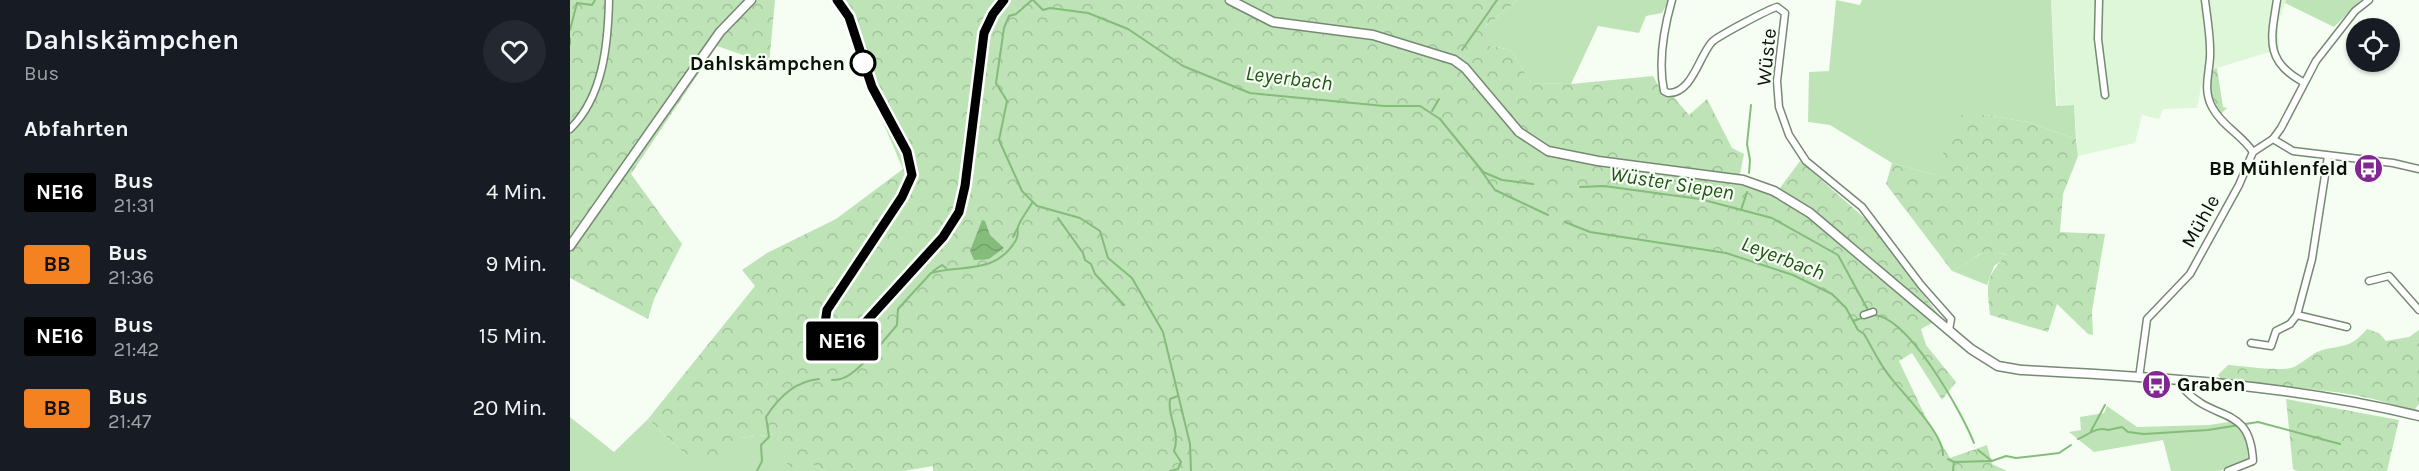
<!DOCTYPE html>
<html lang="de">
<meta charset="utf-8">
<style>
body{margin:0;font-family:Karla,sans-serif;background:#242831;color:#f1f3f6;height:100vh;display:flex;flex-direction:column;font-size:22px;white-space:nowrap}
*{box-sizing:border-box;margin:0}
p{font-size:20px;color:#9ea1a6}
.icon{flex:none;width:33px;height:33px;fill:none;stroke:currentColor;stroke-width:2;stroke-linecap:round;stroke-linejoin:round}
.map{position:relative;flex:1;overflow:hidden}
.drawer{display:flex;flex-direction:column;background:#171b24;width:570px}
.drawer>*{flex:none}
.badge{padding:0 12px;border-radius:4px;font-size:21px;line-height:39px}
.tools{position:absolute;left:1776px;top:18px;display:grid;gap:12px}
.tools a{display:grid;place-items:center;width:54px;height:54px;border-radius:50%;background:#171b24;box-shadow:0 2px 4px #0004;font-size:30px}
.map>.badge{position:absolute;translate:-50% -50%;box-shadow:0 0 0 3px #fff}
h2{padding:0 24px;font-size:22px;line-height:54px}
.round{display:grid;place-items:center;flex:none;width:63px;height:63px;border-radius:32px;background:#242831}
.head{display:flex;align-items:center;justify-content:space-between;height:102px;padding:0 24px}
h1{font-size:28px;font-weight:600;line-height:45px}
ul{padding:0;list-style:none}
li{display:flex;align-items:center;gap:18px;height:72px;padding:0 24px}
li div{flex:1}
li b{display:block;font-size:22px}
li em{font-style:normal}
li .badge{min-width:66px;font-weight:700;text-align:center}
main{display:flex;flex:1;min-height:0}
.map>svg:first-child{display:block}
</style>
<main>
<section class="drawer">
<div class="head"><div><h1>Dahlskämpchen</h1><p>Bus</p></div><a class="round"><svg class="icon" aria-label="heart" viewBox="0 0 24 24"><path d="M12 20l-8-8c-3-5 5-10 8-4 3-6 11-1 8 4z"/></svg></a></div>
<h2>Abfahrten</h2>
<ul>
<li><span class="badge" style="background:#000;color:#fff">NE16</span><div><b>Bus</b><p>21:31</p></div><em>4 Min.</em></li>
<li><span class="badge" style="background:#f58220;color:#111">BB</span><div><b>Bus</b><p>21:36</p></div><em>9 Min.</em></li>
<li><span class="badge" style="background:#000;color:#fff">NE16</span><div><b>Bus</b><p>21:42</p></div><em>15 Min.</em></li>
<li><span class="badge" style="background:#f58220;color:#111">BB</span><div><b>Bus</b><p>21:47</p></div><em>20 Min.</em></li>
</ul>
</section>
<div class="map">
<svg width="1849" height="471" viewBox="0 0 1849 471">
<defs>
<pattern id="forest-crowns" width="20" height="18" patternUnits="userSpaceOnUse" patternTransform="scale(1.5)"><rect width="20" height="18" fill="#bee3b7"/><path d="M2 6a3 3 0 1 1 6 0M12 15a3 3 0 1 1 6 0" fill="none" stroke="#a2c29c"/></pattern>
<pattern id="water-waves" width="16" height="10" patternUnits="userSpaceOnUse" patternTransform="scale(1.5)"><rect width="16" height="10" fill="#85bc7b"/><path d="M0 5q4-4 8 0t8 0" fill="none" stroke="#72a169"/></pattern>
</defs>
<rect width="100%" height="100%" fill="#f6fef4"/>
<path fill="#ddf7d8" d="M1481 0H1716L1708 24 1709 49 1634 72 1627 108 1593 109 1589 119 1572 115 1565 143 1508 156 1504 105 1487 106Z"/>
<g fill="#bee3b7">
<path d="M948 0H1099L1092 13 1076 16 1069 33 1028 26 1001 84 961 83 941 50 917 45V25Z"/>
<path d="M1266 0 1290 5 1292 0H1481L1486 106 1504 105 1506 139 1457 122 1410 114 1365 175 1322 163 1260 125 1238 122 1239 72 1259 71Z"/>
<path d="M1716 0H1791L1764 27 1715 3Z"/>
<path d="M1422 249 1438 256 1424 266 1417 285 1382 271C1398 265 1406 254 1422 249Z"/>
<path d="M1537 406 1567 427 1639 425 1666 421C1675 431 1678 447 1678 461L1649 471H1601L1593 440 1524 452 1499 432 1511 430 1510 417 1534 413Z"/>
<path d="M0 417 44 452 78 419 117 456 170 438 205 434 241 464 255 471H0Z"/>
</g>
<g fill="url(#forest-crowns)">
<path d="M0 0H205L199 64 147 46 61 174 112 244 84 299 78 319 0 278Z"/>
<path d="M262 0H948L917 25V45L941 50 961 83 1001 84 1083 76 1092 92 1101 94 1119 115 1137 99 1162 148 1174 154 1170 174 1210 188 1230 161 1300 223 1371 318 1351 329 1356 345 1386 382 1372 400 1342 353 1329 361 1358 422 1380 458 1417 445 1422 464 1437 471H363V466L334 471H255L241 464 219 468 204 434 170 438 164 455 117 456 78 419 185 286 172 270 197 253 266 219 333 169 293 76 277 22Z"/>
<path d="M1647 68 1653 107 1657 108 1651 114C1641 100 1638 87 1640 71Z"/>
<path d="M1410 114 1457 122 1506 139 1508 156 1493 194 1490 232 1535 234 1522 311 1523 335 1518 334 1487 304 1478 332 1420 315C1417 284 1414 278 1437 255 1408 243 1407 262 1382 271L1316 184 1322 163 1365 175 1387 116Z"/>
<path d="M1797 329 1809 333 1816 341 1839 337 1849 330V404L1843 412C1782 386 1716 390 1651 379L1648 375 1658 365C1673 366 1712 372 1724 367 1735 362 1743 351 1756 349 1777 345 1782 346 1797 329Z"/>
<path d="M1716 399 1829 420 1817 471H1727L1723 469Z"/>
</g>
<path fill="url(#water-waves)" d="M412 220 415 221 420 235 434 248 419 259 404 260 400 251Z"/>
<g fill="none" stroke-linecap="round" stroke-linejoin="round">
<g stroke="#85bc7b" stroke-width="2">
<path d="M462 0 446 14 439 16 434 28 426 83 437 101 429 140 452 191 467 206 510 218 530 231 538 258 562 278 593 332 620 444 621 471"/>
<path d="M463 0 473 10 480 8 518 13 558 29 613 66 680 93 814 106H850L870 119 913 172 932 180 963 184"/>
<path d="M0 30 7 3 22 5 25 0"/>
<path d="M0 39V44"/>
<path d="M892 50 927 0"/>
<path d="M862 111 869 99"/>
<path d="M910 169 925 190 978 215"/>
<path d="M1179 173 1180 160 1177 144 1181 105"/>
<path d="M1010 187 1034 186 1130 199 1202 218 1268 255 1299 312"/>
<path d="M1171 210 1177 192"/>
<path d="M488 218 513 253 515 260 521 264 525 274 554 305"/>
<path d="M995 222 1020 232 1156 253 1223 275 1262 294 1276 308 1288 330 1294 334C1303 349 1310 365 1321 378 1334 395 1374 434 1373 455"/>
<path d="M443 237 447 229"/>
<path d="M363 271 372 265 376 268"/>
<path d="M1303 315C1338 315 1392 413 1404 443"/>
<path d="M1283 321 1295 317"/>
<path d="M262 380C283 380 291 361 308 352L311 344 327 325 328 309 361 273C390 264 425 276 446 240 449 235 447 232 448 227 450 220 458 210 462 203"/>
<path d="M1521 431 1535 405"/>
<path d="M1508 439C1518 435 1527 426 1538 430L1552 427 1558 432 1574 434 1638 430 1688 422 1770 444"/>
<path d="M1408 450 1422 461 1436 456 1446 458 1489 453 1501 445"/>
<path d="M1378 459 1384 462 1422 461"/>
<path d="M187 471 192 461 191 445 199 437 196 417C208 398 226 381 249 379"/>
<path d="M600 471 608 469 611 462 604 451C611 431 597 418 600 399L608 396"/>
<path d="M1383 471 1384 462"/>
</g>
<defs>
<g id="street">
<path d="M1102 0C1094 28 1088 62 1094 91L1098 93C1122 94 1129 56 1142 42 1148 36 1199 9 1207 7L1215 13 1207 81 1209 107 1219 135 1236 161 1292 207 1351 285 1381 319 1379 330"/>
<path d="M1529 0 1528 39 1535 95"/>
<path d="M1635 0C1637 18 1641 38 1640 57 1639 75 1633 90 1642 107 1652 126 1672 135 1683 152"/>
<path d="M1707 0C1701 38 1694 61 1733 82"/>
<path d="M0 129C33 97 38 45 39 0"/>
<path d="M1703 139 1723 151 1823 163 1849 169"/>
<path d="M1799 281 1819 276 1849 310"/>
<path d="M1294 315 1303 312"/>
<path d="M1727 315 1777 327"/>
<path d="M1681 343 1701 346 1706 331 1720 324 1727 315 1742 259 1758 156"/>
<path d="M1569 378 1577 319 1620 274 1669 185 1683 152 1703 139 1711 128 1746 61 1785 11 1799 0"/>
<path d="M1615 380V390C1645 423 1680 404 1683 461L1658 471"/>
</g>
<g id="secondary">
<path d="M267 0 279 17 302 87 337 152 342 175 332 197 257 310 254 330 264 341H275L283 336 373 237 389 212 395 186 414 33 423 14 434 0"/>
<path d="M660 0 703 22 803 35 884 60 895 68 949 132 978 151 1028 161 1173 180 1204 191 1240 213 1401 349 1428 366 1451 370C1584 377 1719 384 1849 416"/>
<path d="M0 246 150 32 181 0"/>
</g>
</defs>
<use href="#street" stroke="#768973" stroke-width="9"/>
<use href="#secondary" stroke="#768973" stroke-width="11"/>
<use href="#street" stroke="#fff" stroke-width="6"/>
<use href="#secondary" stroke="#fff" stroke-width="8"/>
</g>
<g fill="none" stroke-linecap="round" stroke-linejoin="round">
<defs>
<path id="line" d="M267 0 279 17 302 87 337 152 342 175 332 197 257 310 254 330 264 341H275L283 336 373 237 389 212 395 186 414 33 423 14 434 0"/>
</defs>
<use href="#line" stroke="#fff" stroke-width="14"/>
<use href="#line" stroke="#000" stroke-width="9"/>
</g>
<defs>
<symbol id="bus-disc" viewBox="-11 -11 22 22"><circle r="9.5" fill="#812693" stroke="#f6fef4"/><path d="M-5-6H5V4H4V6H2V4H-2V6H-4V4H-5ZM-3.5-4V0h7V-4ZM-3.5 1.2v1.5H-2V1.2ZM2 1.2v1.5H3.5V1.2Z" fill="#fff"/></symbol>
</defs>
<g fill-rule="evenodd">
<use href="#bus-disc" x="1782" y="152" width="33" height="33"/>
<use href="#bus-disc" x="1570" y="368" width="33" height="33"/>
</g>
<circle fill="#fff" stroke="#000" stroke-width="3" cx="293" cy="63" r="12"/>
<g text-anchor="middle" stroke-width="4.5" stroke-linejoin="round" paint-order="stroke">
<g font-size="20" fill="#091008" stroke="#f6fef4">
<text transform="translate(1196 57) rotate(-84)" y="7">Wüste</text>
<text transform="translate(1630 221) rotate(-61)" y="7">Mühle</text>
</g>
<g font-size="20" font-weight="bold" fill="#091008" stroke="#f6fef4" text-anchor="end">
<text x="275" y="70">Dahlskämpchen</text>
</g>
<g font-size="20" font-weight="bold" fill="#091008" stroke="#f6fef4" text-anchor="end">
<text x="1778" y="175">BB Mühlenfeld</text>
<text x="1607" y="391" text-anchor="start">Graben</text>
</g>
<g font-size="21" font-style="italic" fill="#1e5313" stroke="#f6fef4">
<text transform="translate(719 78) rotate(7)" y="7">Leyerbach</text>
<text transform="translate(1102 183) rotate(9)" y="7">Wüster Siepen</text>
<text transform="translate(1213 258) rotate(21)" y="7">Leyerbach</text>
</g>
</g>
</svg>
<div class="tools">
<a><svg class="icon" aria-label="locate" viewBox="0 0 24 24"><circle cx="12" cy="12" r="6"/><path d="M12 2v4M12 18v4M2 12h4M18 12h4"/></svg></a>
</div>
<b class="badge" style="left:272px;top:341px;background:#000;color:#fff">NE16</b>
</div>
</main>
